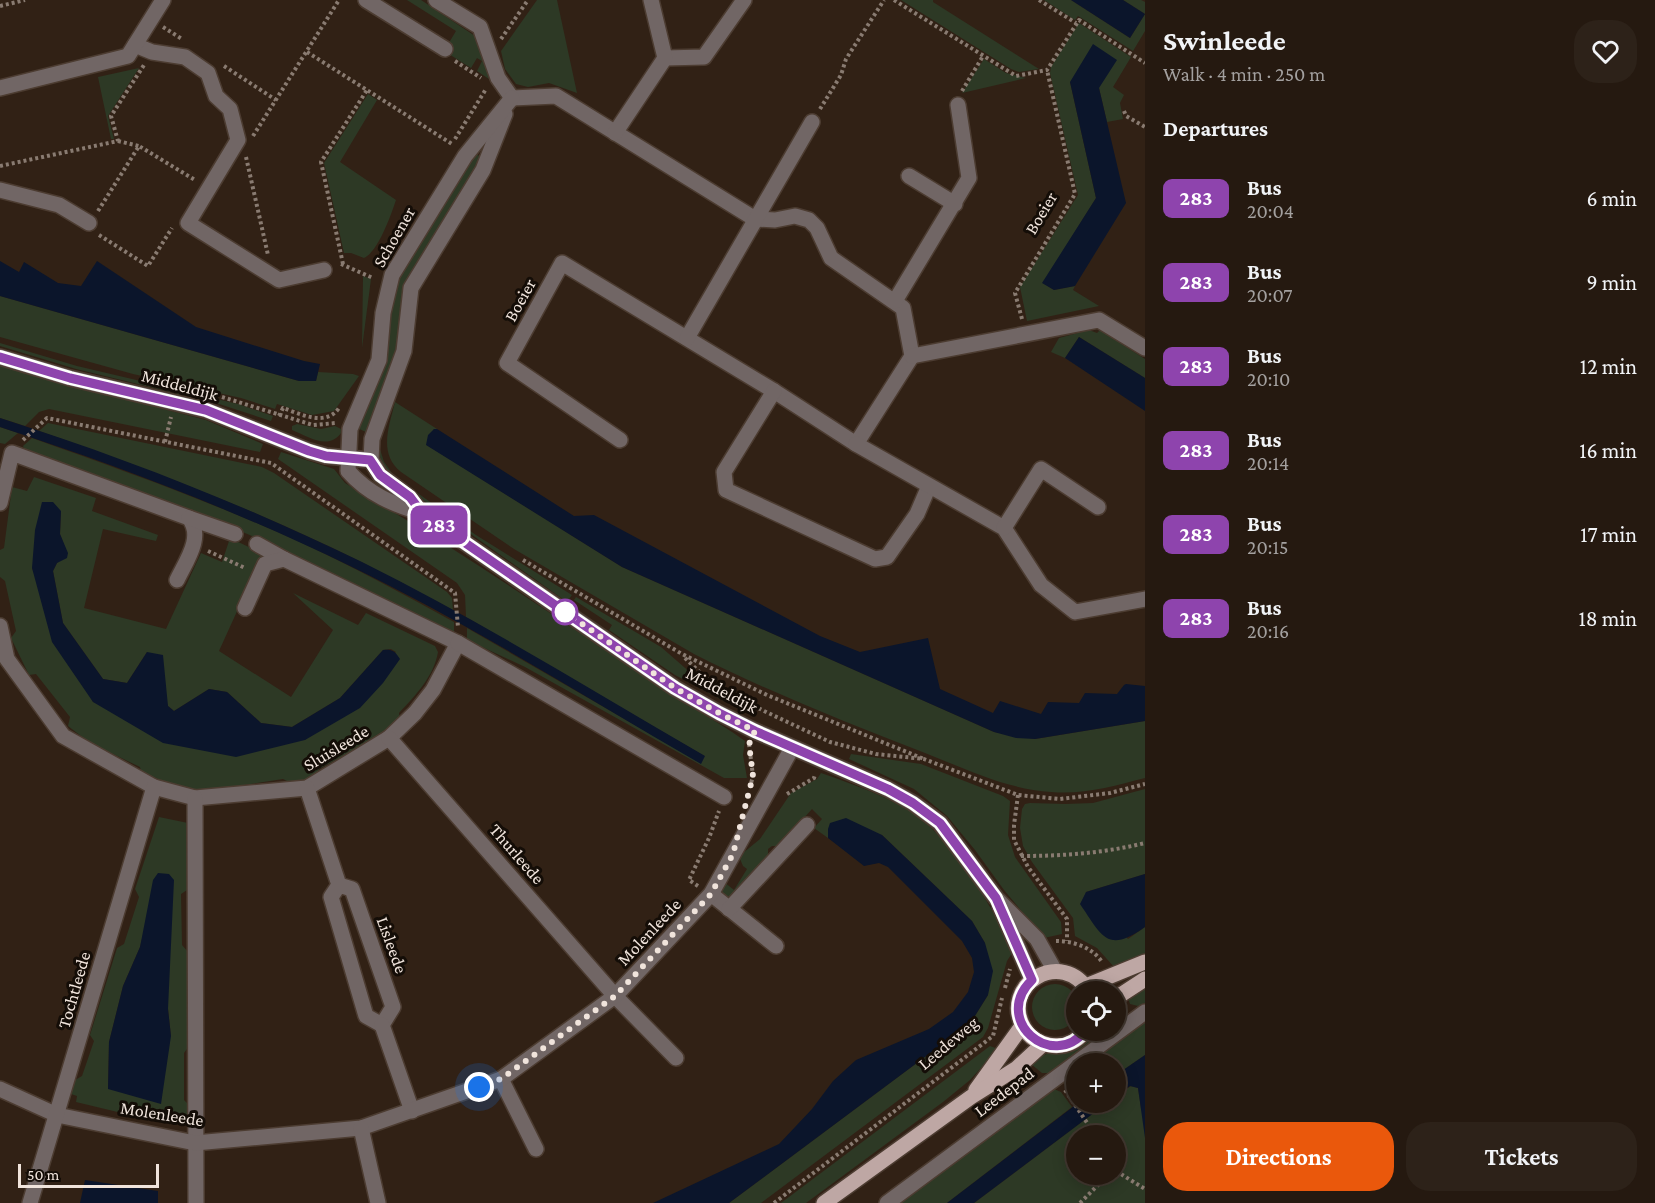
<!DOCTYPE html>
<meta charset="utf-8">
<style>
body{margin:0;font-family:"Crimson Pro",serif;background:#2d2219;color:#f1f3f6;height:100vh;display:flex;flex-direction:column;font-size:22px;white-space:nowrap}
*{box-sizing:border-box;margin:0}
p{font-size:20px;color:#a3a09f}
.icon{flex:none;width:33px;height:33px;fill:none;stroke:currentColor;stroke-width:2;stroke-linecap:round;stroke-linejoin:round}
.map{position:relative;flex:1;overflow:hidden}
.side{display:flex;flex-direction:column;background:#251910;width:510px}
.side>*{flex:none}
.badge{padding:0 12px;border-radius:9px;font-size:21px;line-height:39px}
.tools{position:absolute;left:1066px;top:981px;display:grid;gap:12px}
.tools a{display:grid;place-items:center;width:60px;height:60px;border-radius:50%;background:#251910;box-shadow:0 3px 15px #0003,0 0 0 2px #423830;font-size:30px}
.scale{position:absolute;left:18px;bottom:15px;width:141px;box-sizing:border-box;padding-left:6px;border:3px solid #f0e4dc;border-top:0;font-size:16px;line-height:21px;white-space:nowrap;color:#f0e4dc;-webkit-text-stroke:4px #140d07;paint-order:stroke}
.you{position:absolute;width:30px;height:30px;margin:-15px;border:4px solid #fff;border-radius:50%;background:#1a73e8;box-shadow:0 0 0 9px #1a73e833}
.map>.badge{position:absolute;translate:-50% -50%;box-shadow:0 0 0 3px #fff}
h2{padding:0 18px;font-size:22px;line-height:54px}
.round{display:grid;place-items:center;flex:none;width:63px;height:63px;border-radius:24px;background:#2d2219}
.head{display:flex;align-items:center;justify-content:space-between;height:102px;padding:0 18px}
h1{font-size:28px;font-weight:700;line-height:45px}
.cta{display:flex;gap:12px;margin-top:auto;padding:12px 18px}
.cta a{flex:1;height:69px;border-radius:24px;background:#ea580c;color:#fff;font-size:24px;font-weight:700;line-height:69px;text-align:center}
.cta a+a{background:#2d2219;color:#f1f3f6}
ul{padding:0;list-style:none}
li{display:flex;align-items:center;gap:18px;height:84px;padding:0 18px}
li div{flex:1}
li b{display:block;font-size:22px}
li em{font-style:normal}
li .badge{min-width:66px;font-weight:700;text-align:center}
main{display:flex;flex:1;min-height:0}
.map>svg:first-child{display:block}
</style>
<main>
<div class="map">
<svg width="1145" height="1203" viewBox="0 0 1145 1203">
<rect width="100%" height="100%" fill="#312115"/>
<g fill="#2d3925" fill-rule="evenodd">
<path d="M407 0H421L475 36 480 43 489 79 477 71 482 61 477 58 471 68 444 51 456 31Z"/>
<path d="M537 0H557L577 93 549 83 528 87 516 84 505 69 501 51Z"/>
<path d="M901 0H933V2L1039 69 1019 72 1011 69Z"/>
<path d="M1044 0H1071L1130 38 1145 14 1123 0H1141L1145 2V31L1133 51 1078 16 1075 20Z"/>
<path d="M1079 23 1131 57 1113 87 1124 95 1120 103 1123 119 1107 122 1099 88 1070 82 1096 198 1043 283 1054 290 1075 286 1073 290 1099 306 1027 321 1020 287 1078 195 1050 73 1051 67Z"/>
<path d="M984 59 1006 73 1026 78 962 93Z"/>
<path d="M139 68 108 116 114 139H111L98 77Z"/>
<path d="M368 94 377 100 340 162 396 200C391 215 378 252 364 258L351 253H344L324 163Z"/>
<path d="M476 154 481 157V162L410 278 401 304 397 350 385 390 366 432 357 428 398 280 403 268 472 156Z"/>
<path d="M363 276 371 279 362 348Z"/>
<path d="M0 296 299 381H316L318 372 353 374 359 376 334 411 312 415 277 404 275 409 241 398 133 374 0 337Z"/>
<path d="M1089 330 1097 333 1100 330 1145 359V378L1079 337 1065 358 1051 352 1059 338Z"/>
<path d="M0 343 77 366 238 404 273 416 271 421 216 403 76 369 0 346Z"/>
<path d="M0 365 59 382 206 420 263 444 260 452 49 409 39 412 25 426 0 418Z"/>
<path d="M395 402 437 429H434L427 445 622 567 994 732 1035 739 1145 721V778C1114 786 1083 795 1051 792 1006 789 966 769 925 753 847 723 769 692 694 654L514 549 401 472C378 453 389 427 395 402Z"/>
<path d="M48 423 262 467 274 473 447 592 452 598 453 610C407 586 362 561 315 540 225 498 132 464 39 431Z"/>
<path d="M297 424 321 429 335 426 343 430C330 452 309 437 292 430V426Z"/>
<path d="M0 427 18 433 5 444 0 443Z"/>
<path d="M32 438C122 470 212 502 300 542 352 566 403 594 454 622V631H450C372 593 294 552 214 520 152 494 89 473 25 451L23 446Z"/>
<path d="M377 445 379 446 384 462 394 476 476 535 572 595 567 602 390 477 378 458Z"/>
<path d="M281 452 334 469 345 483C451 545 551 613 652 682 682 703 715 719 745 741L743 755 747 778H724L525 667 467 640V628L701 763 704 756 466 617 465 595 457 583 278 459Z"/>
<path d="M34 477 96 498 92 511 158 535 156 541 103 529 84 608 166 629 201 553 222 562 230 538 263 554 219 651 291 697 333 630 293 593 358 625 366 613 435 646 438 652C434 676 416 695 399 713L400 721 388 732 319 769 317 776 291 783 283 779 231 787C210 802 163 781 141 772L140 767 90 743 68 726 70 717 36 674 29 675 11 638 16 631 5 581 0 577V550L4 548 12 487 27 491ZM61 511 60 534 67 553 57 563 53 571 63 623 103 679 127 683 147 652 168 706 174 711 209 689 227 692 261 723 292 727 340 698 383 650 391 649 396 652 305 740 93 702 32 568Z"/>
<path d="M576 597 661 647 692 674 711 688 729 698 726 702 675 675 609 630 612 625 574 600Z"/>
<path d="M851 754 921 764 1003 796 1010 801 1008 835 1015 857 1061 922 1062 934 1044 938 1004 890 975 850 947 816 914 789 849 759Z"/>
<path d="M821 773C852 784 882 794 910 811 949 834 994 910 1014 950L1007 961 988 1028 983 1037 761 1203H729L949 1039 973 1019 988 995 985 943 972 921 882 835 828 829V838L814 828 822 819 812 809 779 846H772L768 849V859L731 899 726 900 721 890 724 882 734 890 747 869 743 866 740 859 743 853 760 839 791 793 817 779Z"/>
<path d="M1145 789V874L1086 892 1128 939 1145 927V955L1115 968 1097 948 1075 936 1073 918 1032 862 1023 846 1020 828 1022 809 1025 804 1030 803 1065 804 1093 803Z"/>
<path d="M159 817 188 823 187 890 181 894 182 945 188 952 189 1046 184 1053V1100L189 1105V1116H183V1122L130 1115 76 1102 77 1096 71 1094 75 1080 82 1076 94 1041 90 1035 117 948 124 944 139 897 135 889ZM147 919 168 1009 171 1036 108 1089 109 1042 123 986 140 947Z"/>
<circle cx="1055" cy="1007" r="23"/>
<path d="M1145 988V1003L1138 1006 1130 1004 1128 998Z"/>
<path d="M1145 1020V1055L1116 1075V1064H1086Z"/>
<path d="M1094 1031H1107L1049 1073H1042L1031 1064C1049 1045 1080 1053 1094 1031Z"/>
<path d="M990 1046 998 1049 970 1080 943 1102 806 1203H781Z"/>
<path d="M1077 1071V1100L1066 1082V1079Z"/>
<path d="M1131 1086 1138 1088 1141 1108 1145 1106V1203H974L1107 1103 1116 1102V1096ZM1077 1136H1116V1174H1077Z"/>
<path d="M1054 1089 1061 1092 1072 1107 947 1203H899Z"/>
</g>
<g fill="#0b152b">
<path d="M1071 0H1123L1145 14 1130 38Z"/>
<path d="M1093 44 1117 60 1099 88 1126 203 1075 286 1054 290 1042 283 1096 198 1070 82Z"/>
<path d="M0 261 19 272 24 262 58 283 81 286 97 261 196 327 304 361 320 364 316 381H299L0 296Z"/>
<path d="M1079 337 1145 378V411L1065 358Z"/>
<path d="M0 418C123 457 245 505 362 562 479 620 591 690 705 756L701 764C585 697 470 624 350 566 237 511 119 466 0 427Z"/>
<path d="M434 429H437L574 516 594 515 820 636 860 652 928 638 940 689 993 713 1000 701 1041 714 1048 702 1079 703 1085 693 1117 694 1124 685 1126 684 1145 686V721L1035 739 1016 738 994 732 622 567 426 445 428 435Z"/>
<path d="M42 502H53L61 511 60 534 68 553 67 558 57 563 53 571 63 623 103 679 127 683 147 652 163 655 168 706 174 711 209 689 227 692 261 723 292 727 340 698 383 650C392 649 395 651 400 659L383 683 360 708 305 740 236 757 163 743 93 702 52 642 32 568 35 530Z"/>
<path d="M846 818 882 835 972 921 985 943 993 971 988 995 973 1019 949 1039 729 1203H653L779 1144 812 1109 833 1081 856 1060 929 1029 953 1012 968 992 974 972 972 958 962 941 888 867 879 863 864 866 828 838V829L830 823Z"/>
<path d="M158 873 169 874 174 880 168 1009 171 1036 161 1104 108 1089 109 1042 123 986 140 947 153 880Z"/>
<path d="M1145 874V927C1107 954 1102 936 1080 904L1086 892Z"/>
<path d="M1145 1055V1138L1138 1088 1130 1086 1116 1096V1075Z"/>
<path d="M1078 1103H1107L974 1203H947Z"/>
<path d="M85 1180 158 1191V1203H80Z"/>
</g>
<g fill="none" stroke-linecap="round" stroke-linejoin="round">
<defs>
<g id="minor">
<path d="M366 0 445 49"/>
<path d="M436 0 480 27 498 78 512 98"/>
<path d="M135 45 152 52 185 57 208 73 216 96 230 109 238 140 188 223 279 280 324 270"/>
<path d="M665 58 704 57 744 0"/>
<path d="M0 88 128 56 163 0"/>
<path d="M512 98 556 96 755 219 775 220 795 216 809 220 817 228 831 258 903 308 912 356 856 444 774 391 562 263 507 363 620 440"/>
<path d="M615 133 665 58 651 0"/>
<path d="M909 176 955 204"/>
<path d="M0 190 59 205 89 223"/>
<path d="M895 301 969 178 958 105"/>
<path d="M687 338 812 122"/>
<path d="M912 356 1099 320 1145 348"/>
<path d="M0 357 70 378 206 410 309 451 326 456 371 460 380 475 409 497 422 513 675 688 719 713 755 731 888 789 913 803 940 823 996 898 1037 939 1055 971"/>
<path d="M774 391 724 472 726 490 875 559 887 557 917 514 929 486"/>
<path d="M856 444 1004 528 1041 585 1075 612 1145 599"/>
<path d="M371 460 372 439 404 351 411 288 483 170 505 114"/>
<path d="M0 503 12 453 189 518C204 537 186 561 177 580"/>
<path d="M422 513C394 505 368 494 348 471L350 429 379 360 383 313 392 275 465 156 512 98"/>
<path d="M189 518 235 534"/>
<path d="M1004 528 1041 469 1098 507"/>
<path d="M257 544 284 559"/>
<path d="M0 626 7 659 63 736 154 787 195 798 307 788 389 738 415 713 433 690 458 643 284 559 265 564 245 608"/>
<path d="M458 643 724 797"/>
<path d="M389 738 615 996 676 1058"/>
<path d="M307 788 339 885 331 897 366 1016 382 1025 393 1007 352 889 339 885"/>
<path d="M195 798 196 1203"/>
<path d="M711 894 776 946"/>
<path d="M1000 906 1032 980"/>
<path d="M729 909 807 825"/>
<path d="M382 1025 412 1111"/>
<path d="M501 1079 536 1149"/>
<path d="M0 1089 57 1115 195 1143 361 1128 501 1079 615 996 711 894 792 748"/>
<path d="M361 1128 378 1203"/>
<path d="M30 1203 154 787"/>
<path d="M887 1203 1145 1012"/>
</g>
<g id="major">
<path d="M1086 986 1145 962"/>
<path d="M1116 998 1145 979"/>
<path d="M1086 1030C1077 1042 1064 1048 1049 1045 1039 1043 1029 1037 1024 1028 999 984 1063 947 1089 992"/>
<path d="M976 1090 1022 1026"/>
<path d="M824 1203 971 1097 1017 1068 1043 1044"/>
</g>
</defs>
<use href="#minor" stroke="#4c3c31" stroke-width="18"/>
<use href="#major" stroke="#4c3c31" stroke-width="18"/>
<g stroke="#897b71" stroke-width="4" stroke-dasharray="3 3" stroke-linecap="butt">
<path d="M894 0 1016 76 1047 70 1079 20 1145 63"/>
<path d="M1039 0 1076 23"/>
<path d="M0 6 25 0"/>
<path d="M163 27 182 39"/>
<path d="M501 39 528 0"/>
<path d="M307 52 452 144"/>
<path d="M455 61 481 78"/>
<path d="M224 66 276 100"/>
<path d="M962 91 983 56"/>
<path d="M820 109 841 75 846 59 884 0"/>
<path d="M1124 111 1126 116 1145 127"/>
<path d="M253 136 339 0"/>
<path d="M455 139 486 89"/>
<path d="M118 141 139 146"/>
<path d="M246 157 268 255"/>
<path d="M0 166 118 141 111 116 144 65"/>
<path d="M98 211 139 146 195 180"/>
<path d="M99 235 148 266 172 228"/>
<path d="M341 264 373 278"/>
<path d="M343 264 321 162 367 90"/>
<path d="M1022 319 1015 293 1075 194 1047 70"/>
<path d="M222 397 313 425 336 423"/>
<path d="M279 416 283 408C300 414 326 427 339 408"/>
<path d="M23 440 47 418 271 463 455 593 458 627"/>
<path d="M165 442 171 417"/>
<path d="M208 551 245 568"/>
<path d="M523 560 682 654 767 695 924 759"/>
<path d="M685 658 712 684 764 711 830 742 876 754 924 759 1018 795 1060 799 1110 793 1145 784"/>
<path d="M749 744 753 776 750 787"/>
<path d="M787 794 814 778 815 775"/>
<path d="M1018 795 1014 825V840L1028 867 1067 919V941"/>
<path d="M1021 856C1064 856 1104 853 1145 843"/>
<path d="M698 886 689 880 709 838 719 811"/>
<path d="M1056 941C1073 941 1092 947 1102 962"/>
<path d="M1005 988 1010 969"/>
<path d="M1065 1090 1096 1136"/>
<path d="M1116 1171 1145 1189"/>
<path d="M774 1203 993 1036 1002 998"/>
<path d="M1080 1203 1099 1184 1105 1174"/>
</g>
<use href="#minor" stroke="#716665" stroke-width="15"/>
<use href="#major" stroke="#bea7a4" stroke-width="15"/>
</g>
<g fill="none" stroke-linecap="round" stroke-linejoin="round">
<defs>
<path id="line" d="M0 357 70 378 206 410 309 451 326 456 370 460 380 475 410 497 422 513 675 688 719 713 755 731 888 789 913 803 940 823 996 898 1032 980C991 1019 1052 1073 1086 1030"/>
</defs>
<use href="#line" stroke="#fff" stroke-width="14"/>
<use href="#line" stroke="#8e44ad" stroke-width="9"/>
<path stroke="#f0e4dc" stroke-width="6" stroke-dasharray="0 10.8" d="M479 1087 501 1079 615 996 711 894 733 854 753 776 749 744 755 731 719 713 675 688 565 612"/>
</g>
<circle fill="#fff" stroke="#8e44ad" stroke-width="3" cx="565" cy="612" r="12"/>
<g text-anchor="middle" stroke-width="6" stroke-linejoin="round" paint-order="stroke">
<g font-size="18" fill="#f0e4dc" stroke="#140d07">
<text transform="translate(1041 213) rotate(-59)" y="6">Boeier</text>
<text transform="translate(394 237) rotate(-60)" y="6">Schoener</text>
<text transform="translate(520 300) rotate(-61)" y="6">Boeier</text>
<text transform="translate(180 385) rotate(15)" y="6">Middeldijk</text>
<text transform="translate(722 690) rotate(28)" y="6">Middeldijk</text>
<text transform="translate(336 748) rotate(-31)" y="6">Sluisleede</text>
<text transform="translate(517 854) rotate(49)" y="6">Thurleede</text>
<text transform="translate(649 932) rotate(-47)" y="6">Molenleede</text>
<text transform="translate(392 945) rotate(70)" y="6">Lisleede</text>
<text transform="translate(74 990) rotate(-74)" y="6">Tochtleede</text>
<text transform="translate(948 1043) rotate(-40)" y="6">Leedeweg</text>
<text transform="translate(1004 1092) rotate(-37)" y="6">Leedepad</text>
<text transform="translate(162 1114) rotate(9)" y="6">Molenleede</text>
</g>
</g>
</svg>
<div class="tools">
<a><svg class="icon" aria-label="locate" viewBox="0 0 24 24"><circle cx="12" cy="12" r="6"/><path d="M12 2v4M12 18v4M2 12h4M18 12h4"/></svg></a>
<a>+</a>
<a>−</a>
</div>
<div class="scale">50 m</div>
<div class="you" style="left:479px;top:1087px"></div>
<b class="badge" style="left:439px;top:525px;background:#8e44ad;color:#fff">283</b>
</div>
<section class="side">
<div class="head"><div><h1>Swinleede</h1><p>Walk · 4 min · 250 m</p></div><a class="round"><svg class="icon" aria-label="heart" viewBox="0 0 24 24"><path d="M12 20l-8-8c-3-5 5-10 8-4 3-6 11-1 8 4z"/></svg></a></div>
<h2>Departures</h2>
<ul>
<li><span class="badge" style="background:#8e44ad;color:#fff">283</span><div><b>Bus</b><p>20:04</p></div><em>6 min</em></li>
<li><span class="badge" style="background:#8e44ad;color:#fff">283</span><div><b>Bus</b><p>20:07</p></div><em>9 min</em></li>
<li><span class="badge" style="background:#8e44ad;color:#fff">283</span><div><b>Bus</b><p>20:10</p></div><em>12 min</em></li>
<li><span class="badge" style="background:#8e44ad;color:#fff">283</span><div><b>Bus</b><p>20:14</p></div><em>16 min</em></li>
<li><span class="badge" style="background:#8e44ad;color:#fff">283</span><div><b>Bus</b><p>20:15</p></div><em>17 min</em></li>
<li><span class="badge" style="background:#8e44ad;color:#fff">283</span><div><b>Bus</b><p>20:16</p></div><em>18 min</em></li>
</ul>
<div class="cta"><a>Directions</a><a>Tickets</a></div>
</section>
</main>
